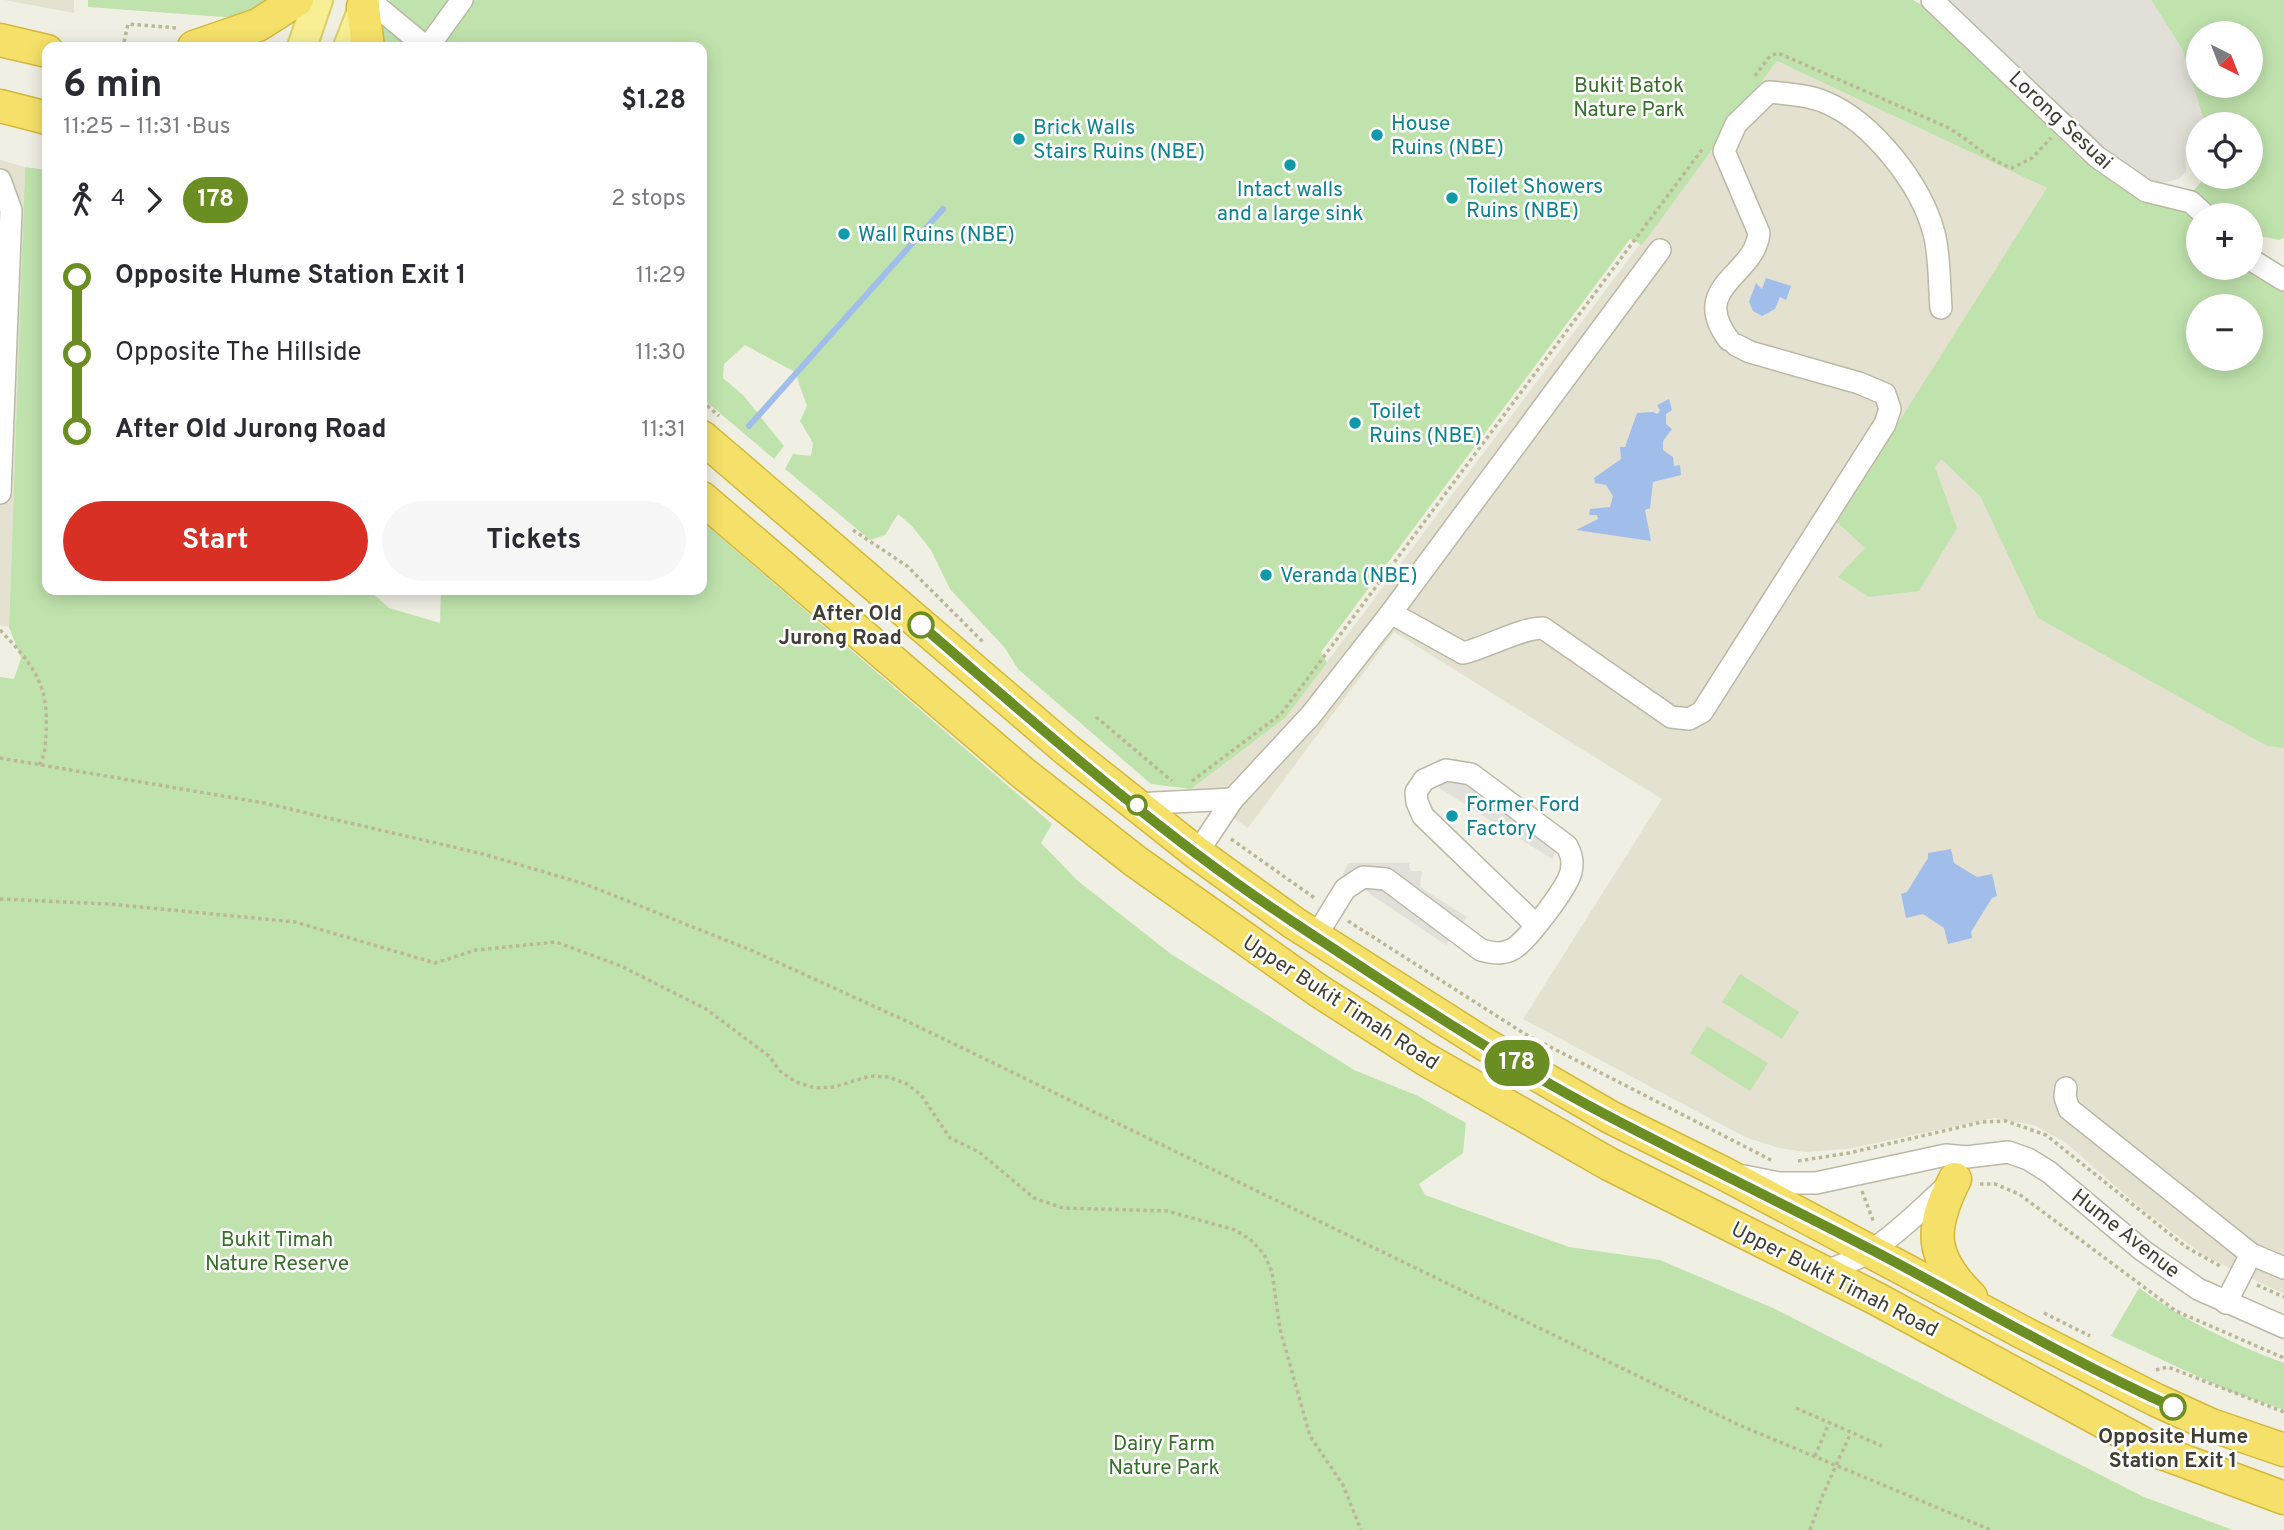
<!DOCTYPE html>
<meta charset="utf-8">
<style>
body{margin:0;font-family:Overpass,sans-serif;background:#f7f7f7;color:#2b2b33;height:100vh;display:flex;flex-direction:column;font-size:26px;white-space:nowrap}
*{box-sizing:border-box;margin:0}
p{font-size:23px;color:#7c7c81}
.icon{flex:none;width:38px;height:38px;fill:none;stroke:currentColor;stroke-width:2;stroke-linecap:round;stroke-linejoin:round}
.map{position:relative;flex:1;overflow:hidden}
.sheet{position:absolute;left:42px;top:42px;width:665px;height:553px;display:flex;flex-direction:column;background:#fff;border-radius:14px;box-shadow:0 4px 18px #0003}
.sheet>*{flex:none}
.badge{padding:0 14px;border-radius:23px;font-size:24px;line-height:46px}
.needle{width:46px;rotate:138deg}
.controls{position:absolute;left:2186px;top:21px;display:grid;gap:14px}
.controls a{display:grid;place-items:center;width:77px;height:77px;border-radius:50%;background:#fff;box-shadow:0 4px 18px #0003;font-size:35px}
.map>.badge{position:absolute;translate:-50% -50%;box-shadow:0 0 0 4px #fff}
.legs{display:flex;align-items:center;gap:10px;height:77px;padding:0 21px;font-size:23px}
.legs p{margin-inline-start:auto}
.overview{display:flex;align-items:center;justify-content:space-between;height:119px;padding:0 21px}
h1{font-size:38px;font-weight:700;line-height:52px}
.cta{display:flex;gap:14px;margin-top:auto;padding:14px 21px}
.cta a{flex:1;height:80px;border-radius:42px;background:#d93025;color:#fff;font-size:28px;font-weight:700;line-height:80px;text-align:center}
.cta a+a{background:#f7f7f7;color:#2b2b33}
ul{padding:0 21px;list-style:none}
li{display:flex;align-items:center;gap:24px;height:77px;font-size:26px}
li i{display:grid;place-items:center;width:10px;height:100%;margin:0 9px;background:currentColor}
li i::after{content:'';width:18px;height:18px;margin:-9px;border:5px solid;border-radius:50%;background:#fff}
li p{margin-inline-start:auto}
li:first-child i{background:linear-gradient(#0000 50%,currentColor 0)}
li:last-child i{background:linear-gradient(currentColor 50%,#0000 0)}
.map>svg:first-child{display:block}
</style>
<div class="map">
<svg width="2284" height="1530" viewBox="0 0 2284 1530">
<rect width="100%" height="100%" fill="#f0efe3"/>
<g fill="#e4e1d1">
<path d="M5 0H74V13Z"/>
<path d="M1777 61 2047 188 2267 746 2284 748V1294L2205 1256 2143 1210 2065 1142 2034 1125 1994 1118 1847 1149 1805 1152 1779 1148 1745 1137 1523 1019 1662 799 1394 632 1248 828 1191 789 1285 718Z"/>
<path d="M0 160 25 167 9 627 0 625Z"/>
</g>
<path fill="#e2dfd8" d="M1947 0H2151L2182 49 2205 124H2198V141L2185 145 2186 172 2179 179 2157 184 2137 174 2076 124Z"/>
<g fill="#c0e3ad" fill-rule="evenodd">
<path d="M88 0H266L250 19 88 7Z"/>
<path d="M390 0H1913L1925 7 2081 159 2124 188 2189 195 2206 177H2250V124H2205L2182 49 2151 0H2284V238L2279 240 2251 234 2250 215H2198V268H2250L2251 261 2284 267V748L2267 746 2038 618 1980 496 1941 459 1935 467 1957 528 1919 591 1869 597 1838 577 1865 548 1836 521 2047 188 1777 61 1642 245 1630 239 1321 652 1327 663 1285 718 1191 789 1151 784 1018 669 1005 648 950 589 931 550 911 525 898 514 885 535 870 540 785 469 793 454 811 456 813 443 800 421 807 406 795 372 745 345 724 364 723 378 743 395 784 446 774 459 702 398V47H381L383 14ZM2198 33H2250V86H2198ZM2198 306H2250V359H2198Z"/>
<path d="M25 167 47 170V590H369L389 608 440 623 441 590H702V521L1052 824 1041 843 1078 881 1171 954 1354 1070 1418 1096 1466 1123 1463 1153 1419 1184 1425 1195 1569 1247 1660 1260 1775 1309 2144 1497 2233 1530H0V677L14 679 21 658 9 627Z"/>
<path d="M1740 974 1799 1012 1782 1039 1722 1002Z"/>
<path d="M1707 1026 1768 1063 1750 1091 1690 1053Z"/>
<path d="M2139 1288C2184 1320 2232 1344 2284 1363V1410L2229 1391 2111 1336Z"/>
</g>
<g fill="#e1e0db">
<path d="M1455 758 1569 832 1552 859 1439 788Z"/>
<path d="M1349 863H1409L1410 871H1422L1420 887 1467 917 1446 945 1342 875Z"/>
</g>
<g fill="#a1beeb">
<path d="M1766 278 1791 286 1786 300 1780 297 1775 309 1762 316 1753 311 1749 302 1756 283 1762 289Z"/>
<path d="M1669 399 1672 410 1666 414V424L1672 429 1663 441V450L1673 457 1674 466 1680 465 1681 475 1653 482 1650 508 1645 510 1651 541 1576 530 1598 519 1597 515H1589L1590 509 1610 507 1613 496 1606 485 1595 483 1594 478 1621 459 1620 447H1625L1637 413 1653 412 1658 414 1660 410 1657 405Z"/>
<path d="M1951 849 1954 863 1977 877 1992 874 1997 896 1992 898 1971 932 1972 938 1948 944 1944 928 1923 914 1906 918 1901 894 1907 892 1928 858V853Z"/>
</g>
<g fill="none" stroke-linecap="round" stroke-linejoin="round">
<path stroke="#a1beeb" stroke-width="6" d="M749 426 943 209"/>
<defs>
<g id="minor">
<path d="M369 0 426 47"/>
<path d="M1932 0 2097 157 2146 191 2191 202 2205 215"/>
<path d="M428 47 462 0"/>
<path d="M0 180 11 210 0 493"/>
<path d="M2250 259 2284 280"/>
<path d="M1729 340C1688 286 1755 276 1759 233L1724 151 1736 124 1769 92C1788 94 1809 95 1827 103 1873 123 1921 184 1934 233 1940 256 1939 284 1941 308"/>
<path d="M1391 613 1463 653C1488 647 1521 628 1543 628L1671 717 1689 719 1702 712 1885 424 1890 409 1885 394 1859 383 1750 352 1736 345"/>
<path d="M1135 804 1233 799"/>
<path d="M1197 853 1233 799 1311 715 1391 613 1660 250"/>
<path d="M1316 936 1345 889 1363 877 1386 879 1481 950C1492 953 1502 955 1513 949 1527 941 1567 888 1571 872 1573 861 1572 856 1567 846L1471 774 1446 770 1424 780 1416 792 1417 802 1423 816 1536 925"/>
<path d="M2066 1088 2065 1097 2069 1109 2251 1254 2284 1268"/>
<path d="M1744 1176 1779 1183H1816L1946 1155 1967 1157 2008 1152 2028 1159 2049 1172 2142 1250 2198 1289 2284 1327"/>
<path d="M1822 1271C1874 1260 1910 1219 1948 1185"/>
<path d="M2226 1303 2251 1254"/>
</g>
<g id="major">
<path d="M302 47 318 0"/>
<path d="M348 47 365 3"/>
</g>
<g id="highway">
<path d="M363 7 368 47"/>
<path d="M0 40 47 51"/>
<path d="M194 47 258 25 297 0"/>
<path d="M0 106 47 118"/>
<path d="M702 437 1067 750 1197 853 1294 923 1481 1042 1610 1117 1721 1172 2022 1332 2156 1400 2211 1425 2284 1450"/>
<path d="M702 498 1023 773 1135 861 1319 991 1425 1059 1609 1164 1877 1299 2157 1451 2284 1498"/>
<path d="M1955 1179C1930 1229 1929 1256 1971 1297"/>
</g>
</defs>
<use href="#minor" stroke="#bbb8a6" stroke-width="24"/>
<use href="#major" stroke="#dbcf65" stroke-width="32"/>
<use href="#highway" stroke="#d3b83a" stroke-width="35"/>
<g stroke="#bcb698" stroke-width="3.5" stroke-dasharray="3.5 3.5" stroke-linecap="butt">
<path d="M124 42 128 24 177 28"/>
<path d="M1755 76 1770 56 1778 53 1947 127C1970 140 1988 160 2012 168L2032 158 2051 138"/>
<path d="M702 401 719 416"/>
<path d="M853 530 907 566 984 643"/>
<path d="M0 630C33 665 49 683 46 733 45 745 46 754 39 765"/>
<path d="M1096 717 1172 781"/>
<path d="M0 758 264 803 483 854 585 884 753 951 915 1025 1739 1425 1991 1530"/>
<path d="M1192 781 1281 714 1704 147"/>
<path d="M1231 839 1316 899"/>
<path d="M0 899 109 904 295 922 435 963 476 950 556 942 621 966 706 1009 769 1056 780 1071 796 1082 815 1088 834 1087 870 1076 889 1077 907 1084 921 1095 950 1138 979 1152 1034 1198 1063 1208 1167 1211 1235 1230 1251 1240 1264 1254 1272 1272 1280 1329 1310 1436 1343 1485 1361 1530"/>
<path d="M1348 921 1525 1034 1771 1160"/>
<path d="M1798 1161 1849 1153 1982 1122 2006 1121 2046 1135 2186 1247 2222 1267"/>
<path d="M1980 1184H1995L2019 1194 2176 1311 2284 1358"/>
<path d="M1862 1191 1874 1223"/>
<path d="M2257 1285 2284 1297"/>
<path d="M2044 1313 2090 1336"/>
<path d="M2156 1370 2168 1367 2284 1412"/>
<path d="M1796 1408 1882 1446"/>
<path d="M1842 1452 1851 1433"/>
<path d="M1815 1456 1829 1423"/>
<path d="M1810 1530 1822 1497"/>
</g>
<use href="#minor" stroke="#fff" stroke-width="21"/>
<use href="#major" stroke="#f8ef94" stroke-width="28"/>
<use href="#highway" stroke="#f5e169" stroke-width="32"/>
<path stroke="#bcb698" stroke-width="3.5" stroke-dasharray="3.5 3.5" stroke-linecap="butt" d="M1822 1497 1842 1452"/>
</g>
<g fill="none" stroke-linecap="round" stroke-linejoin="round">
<defs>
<path id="line-1" d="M921 625C1040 728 1161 835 1293 922 1396 990 1501 1060 1610 1117 1698 1163 1788 1206 1876 1252 1975 1304 2071 1361 2173 1407"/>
</defs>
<use href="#line-1" stroke="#fff" stroke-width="16"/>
<use href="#line-1" stroke="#6b8e23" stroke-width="10"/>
</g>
<g fill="#0f9aa8" stroke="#fff" stroke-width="2.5">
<circle cx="1377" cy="135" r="7"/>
<circle cx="1019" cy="139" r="7"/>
<circle cx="1290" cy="165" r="7"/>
<circle cx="1452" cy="198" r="7"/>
<circle cx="844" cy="234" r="7"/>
<circle cx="1355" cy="423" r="7"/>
<circle cx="1266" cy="575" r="7"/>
<circle cx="1452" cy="816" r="7"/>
</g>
<g fill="#fff" stroke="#6b8e23" stroke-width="3.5">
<circle cx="921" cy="625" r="12"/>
<circle cx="1137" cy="805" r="9"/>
<circle cx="2173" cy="1407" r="12"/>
</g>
<g text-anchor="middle" stroke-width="5" stroke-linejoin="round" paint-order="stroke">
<g font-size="21" fill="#386f2b" stroke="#fff">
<text x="1629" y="92">Bukit Batok<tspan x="1629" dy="24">Nature Park</tspan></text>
<text x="277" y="1246">Bukit Timah<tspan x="277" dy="24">Nature Reserve</tspan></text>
<text x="1164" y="1450">Dairy Farm<tspan x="1164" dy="24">Nature Park</tspan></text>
</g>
<g font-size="21" fill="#413f33" stroke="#fff">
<text transform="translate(2061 120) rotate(43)" y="7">Lorong Sesuai</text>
<text transform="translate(1341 1002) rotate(33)" y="7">Upper Bukit Timah Road</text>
<text transform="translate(2126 1233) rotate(38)" y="7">Hume Avenue</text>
<text transform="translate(1835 1279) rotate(27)" y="7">Upper Bukit Timah Road</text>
</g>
<g font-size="21" fill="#0d838f" stroke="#fff" text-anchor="start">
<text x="1391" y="130">House<tspan x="1391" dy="24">Ruins (NBE)</tspan></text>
<text x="1033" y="134">Brick Walls<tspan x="1033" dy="24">Stairs Ruins (NBE)</tspan></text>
<text x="1466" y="193">Toilet Showers<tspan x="1466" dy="24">Ruins (NBE)</tspan></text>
<text x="1290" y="196" text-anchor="middle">Intact walls<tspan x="1290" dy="24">and a large sink</tspan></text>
<text x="858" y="241">Wall Ruins (NBE)</text>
<text x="1369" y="418">Toilet<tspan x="1369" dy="24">Ruins (NBE)</tspan></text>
<text x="1280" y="582">Veranda (NBE)</text>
<text x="1466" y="811">Former Ford<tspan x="1466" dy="24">Factory</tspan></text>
</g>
<g font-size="21" font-weight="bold" fill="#413f33" stroke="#fff" text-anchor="end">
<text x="902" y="620">After Old<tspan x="902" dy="24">Jurong Road</tspan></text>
<text x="2173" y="1443" text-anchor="middle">Opposite Hume<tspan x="2173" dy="24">Station Exit 1</tspan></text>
</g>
</g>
</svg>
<div class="controls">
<a><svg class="needle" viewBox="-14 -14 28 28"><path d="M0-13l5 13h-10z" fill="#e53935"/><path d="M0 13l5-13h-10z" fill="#7c7c81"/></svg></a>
<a><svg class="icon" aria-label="locate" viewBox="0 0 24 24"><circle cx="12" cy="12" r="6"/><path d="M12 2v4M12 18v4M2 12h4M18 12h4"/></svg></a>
<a>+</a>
<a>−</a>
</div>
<b class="badge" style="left:1517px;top:1063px;background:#6b8e23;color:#fff">178</b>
<section class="sheet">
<div class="overview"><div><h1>6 min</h1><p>11:25 – 11:31 · Bus</p></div><b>$1.28</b></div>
<div class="legs"><svg class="icon" aria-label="walk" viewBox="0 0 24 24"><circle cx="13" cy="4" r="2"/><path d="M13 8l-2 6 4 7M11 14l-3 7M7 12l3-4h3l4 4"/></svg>4<svg class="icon" aria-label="forward" viewBox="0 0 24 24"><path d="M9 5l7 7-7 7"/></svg><b class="badge" style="background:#6b8e23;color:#fff">178</b><p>2 stops</p></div>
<ul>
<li><i style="color:#6b8e23"></i><b>Opposite Hume Station Exit 1</b><p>11:29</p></li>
<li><i style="color:#6b8e23"></i><span>Opposite The Hillside</span><p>11:30</p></li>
<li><i style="color:#6b8e23"></i><b>After Old Jurong Road</b><p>11:31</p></li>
</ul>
<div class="cta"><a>Start</a><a>Tickets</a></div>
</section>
</div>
